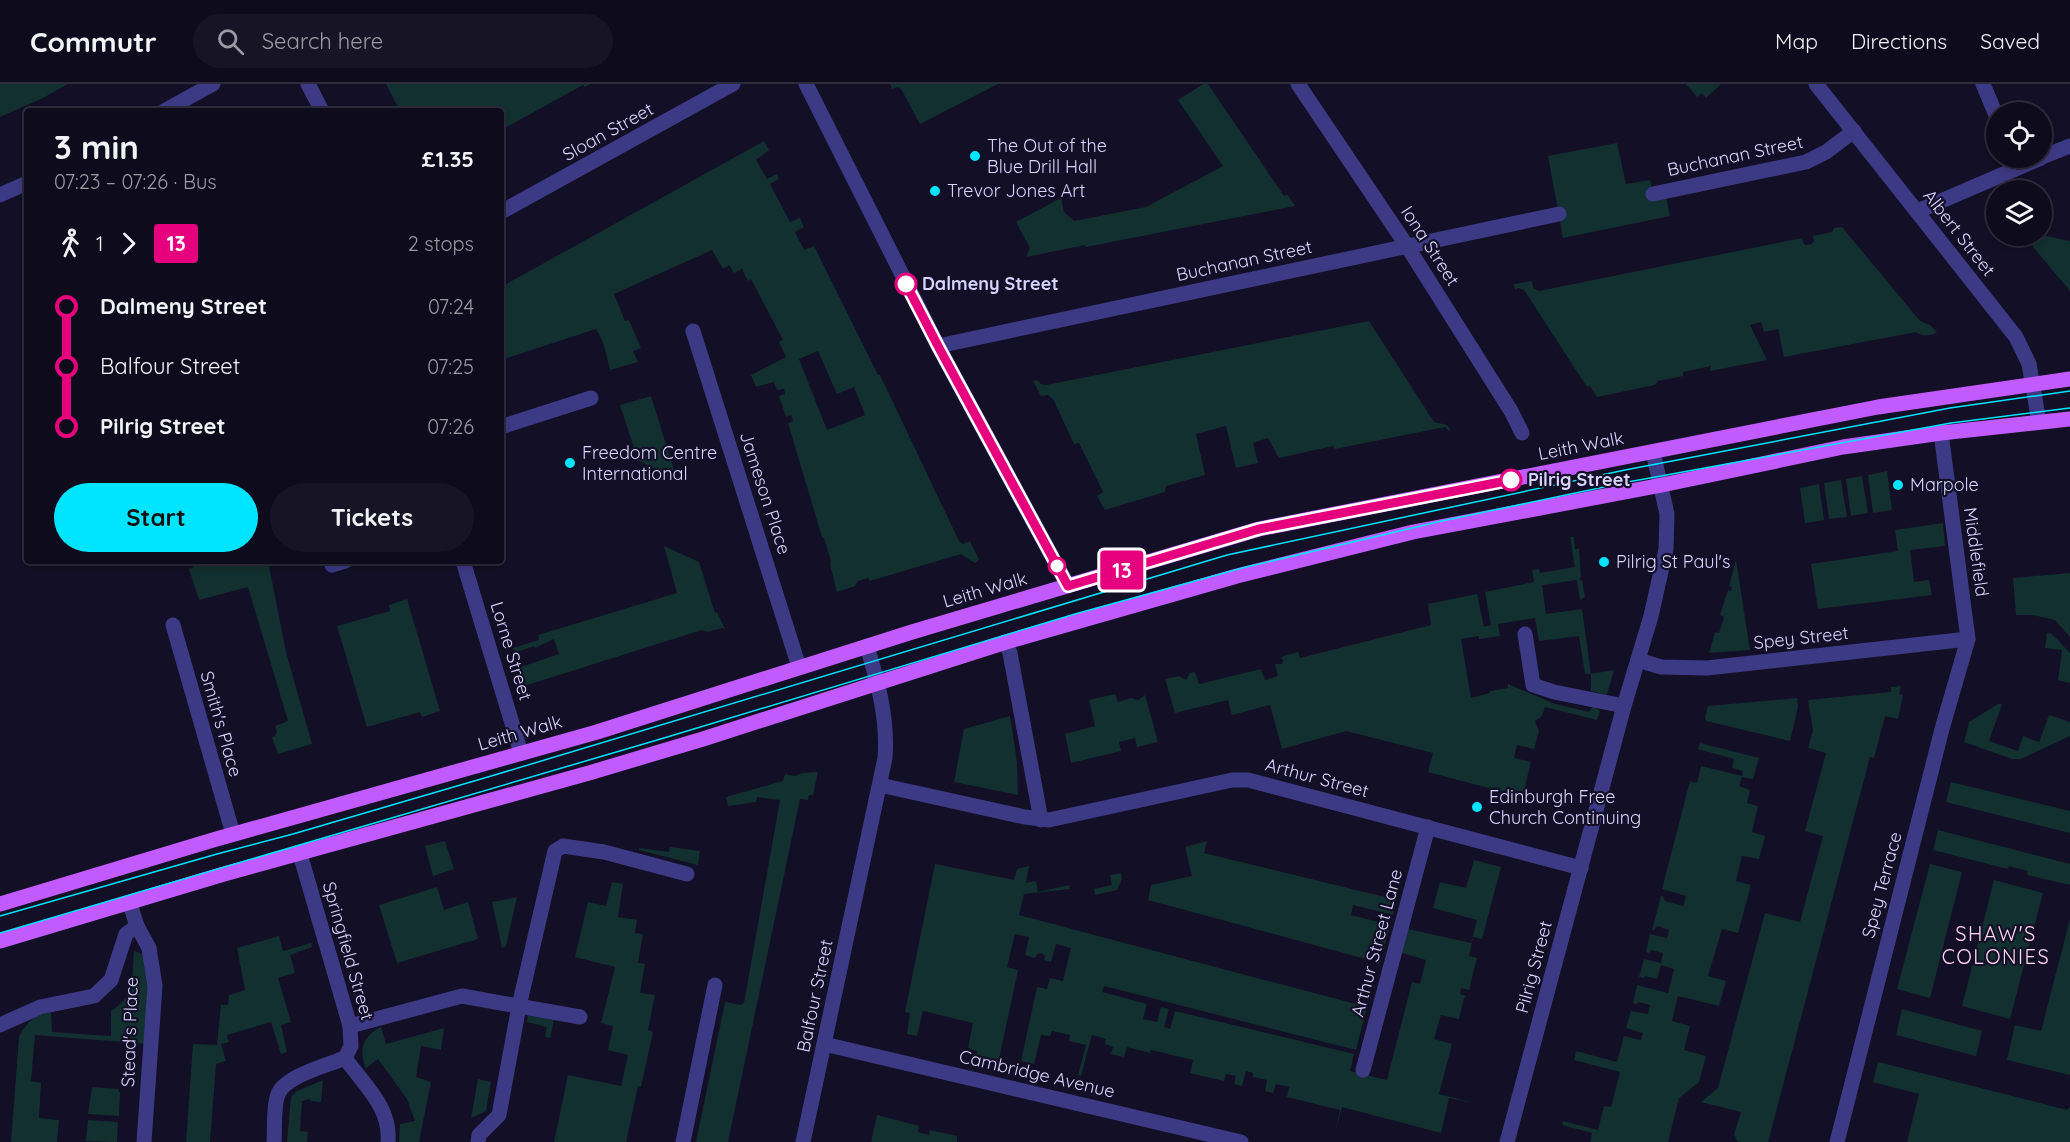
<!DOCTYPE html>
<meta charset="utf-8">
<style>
body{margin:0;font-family:Quicksand,sans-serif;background:#171425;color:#f1f3f6;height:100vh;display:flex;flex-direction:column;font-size:22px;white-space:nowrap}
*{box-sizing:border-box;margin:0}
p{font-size:20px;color:#9b9ba3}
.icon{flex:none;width:33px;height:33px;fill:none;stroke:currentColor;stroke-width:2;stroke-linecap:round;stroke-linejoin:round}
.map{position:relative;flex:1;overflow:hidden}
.drawer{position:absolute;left:24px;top:24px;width:480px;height:456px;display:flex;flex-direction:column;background:#0e0b1c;border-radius:6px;box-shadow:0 3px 9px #0003,0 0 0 2px #2e2b3b}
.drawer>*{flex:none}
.badge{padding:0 12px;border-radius:4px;font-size:21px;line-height:39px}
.tools{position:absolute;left:1986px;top:18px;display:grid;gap:12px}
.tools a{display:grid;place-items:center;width:66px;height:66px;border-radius:50%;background:#0e0b1c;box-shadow:0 3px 9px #0003,0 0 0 2px #2e2b3b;font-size:30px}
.map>.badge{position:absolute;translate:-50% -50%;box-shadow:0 0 0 3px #fff}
.legs{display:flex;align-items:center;gap:9px;height:66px;padding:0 30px;font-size:20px}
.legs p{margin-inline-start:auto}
.headline{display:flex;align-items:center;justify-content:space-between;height:102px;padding:0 30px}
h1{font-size:33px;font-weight:800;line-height:45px}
.primary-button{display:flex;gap:12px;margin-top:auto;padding:12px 30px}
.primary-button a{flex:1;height:69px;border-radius:36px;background:#00e5ff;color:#111;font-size:24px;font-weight:800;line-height:69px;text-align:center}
.primary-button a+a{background:#171425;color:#f1f3f6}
ul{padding:0 30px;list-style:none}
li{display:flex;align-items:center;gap:21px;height:60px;font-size:22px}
li i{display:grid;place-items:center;width:9px;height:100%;margin:0 8px;background:currentColor}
li i::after{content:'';width:15px;height:15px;margin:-8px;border:4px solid;border-radius:50%;background:#0e0b1c}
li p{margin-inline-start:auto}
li:first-child i{background:linear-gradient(#0000 50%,currentColor 0)}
li:last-child i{background:linear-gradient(currentColor 50%,#0000 0)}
header{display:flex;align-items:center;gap:36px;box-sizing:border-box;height:84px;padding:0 30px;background:#0e0b1c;border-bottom:2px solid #2e2b3b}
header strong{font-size:28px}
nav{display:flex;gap:33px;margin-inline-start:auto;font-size:21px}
.search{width:420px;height:54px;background:#171425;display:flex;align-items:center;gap:15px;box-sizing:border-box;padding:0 21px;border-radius:33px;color:#9b9ba3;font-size:22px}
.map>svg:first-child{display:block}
</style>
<header>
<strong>Commutr</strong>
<div class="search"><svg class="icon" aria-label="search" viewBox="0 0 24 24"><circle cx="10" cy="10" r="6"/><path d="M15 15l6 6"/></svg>Search here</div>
<nav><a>Map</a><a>Directions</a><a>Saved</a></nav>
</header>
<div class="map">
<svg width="2070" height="1058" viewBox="0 0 2070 1058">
<rect width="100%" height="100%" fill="#130f26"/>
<g fill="#12302f" fill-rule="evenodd">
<path d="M0 0H68L43 14 0 33Z"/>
<path d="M386 0H590L585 3 583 1 501 46V27H400Z"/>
<path d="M890 0H998L920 40 901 5 898 3 892 5Z"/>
<path d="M1203 0H1208L1284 112 1287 110 1295 122 1086 163 1085 161 1026 173 1030 164 1016 138 1061 114 1064 128 1074 137 1146 123 1223 82 1178 16Z"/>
<path d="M1686 0H1721L1706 14 1702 9 1697 13Z"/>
<path d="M764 57 769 66 756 76 767 95 777 90 779 95 770 100 790 138 800 134 804 143 795 148 804 166 814 162 878 291H880L959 457 963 460 970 457 979 476 975 479 961 470 870 497 868 494 858 497 855 502 837 508 830 480 831 477 824 454 822 453 788 339 793 337 791 331 786 333 779 312 785 310 784 305 777 306 774 298 756 303 751 291 786 273 779 258 783 256 751 195 748 197 742 185 734 189 729 181 723 185 712 166 614 210 625 237 629 236 641 264 633 267 638 278 610 286 603 258 596 245 501 276V203ZM818 267 837 310 854 303 865 331 827 346 799 275Z"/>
<path d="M1617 59 1626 100 1650 96 1654 115 1666 113 1670 132 1563 154 1548 72Z"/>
<path d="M1842 143 1920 237 1930 241 1937 248C1932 252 1921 253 1916 248L1784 273 1778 245 1764 248 1761 238 1750 241 1767 276 1710 287 1711 282 1683 288V292L1658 297 1655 301 1597 313 1590 302 1587 303 1524 206 1518 204 1515 206 1514 200 1532 197 1533 204 1539 207 1802 154 1803 159 1806 161 1812 160 1814 157 1813 152 1832 148 1834 144Z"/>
<path d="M2042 151 2070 157V207L2024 152Z"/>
<path d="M1369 237 1434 338 1447 341 1451 346H1448L1445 343 1335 365 1333 362 1279 374 1268 354 1253 359 1258 379 1236 384 1226 342 1196 350 1205 391 1166 402 1165 408 1105 426 1097 412 1103 408 1079 359 1074 360 1053 315 1048 311 1041 312 1033 297 1037 296 1041 300 1046 301Z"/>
<path d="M651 312 677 396 638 376 620 321Z"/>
<path d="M1887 387 1892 426 1873 429 1868 391Z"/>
<path d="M1862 392 1868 429 1851 432 1846 395Z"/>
<path d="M1841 396 1847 433 1829 435 1824 399Z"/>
<path d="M1819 400 1824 436 1805 439 1800 404Z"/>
<path d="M1943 439 1945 462 1910 466 1914 498 1929 496 1932 511 1818 525 1811 480 1898 467 1895 446Z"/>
<path d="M1570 453H1574L1575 465H1579L1581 493 1579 495 1582 496 1585 513 1580 516 1577 496 1542 501 1546 530 1582 525 1591 590 1614 586 1607 611 1591 607V590H1585L1579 552 1539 557 1535 534 1498 540 1500 552 1479 555V552L1461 555 1471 614 1490 609V607L1508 604V600L1555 620 1589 628 1593 622 1600 627 1597 636 1545 623 1542 632 1535 637 1539 647 1534 665 1517 661 1514 674 1531 678 1521 718 1514 716 1515 711 1428 688 1433 669 1346 647 1282 665 1270 621 1232 631 1228 616 1175 629 1165 595 1179 592 1186 596 1190 589 1195 588 1199 600 1261 585 1265 596 1278 592 1275 580H1282L1283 576 1281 573 1298 568 1300 574 1431 541 1428 520 1477 510 1484 543 1491 541 1485 508 1534 498 1532 486 1539 485 1540 489 1575 483Z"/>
<path d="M664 462 699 478 715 529 717 528 725 545 722 544 708 548 702 546 524 602 518 584 559 570 554 555 535 564 534 562 519 567 520 569 515 571 513 564 539 556 538 551 677 509Z"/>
<path d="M1736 476 1750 566 1709 569 1715 548 1719 549 1724 533 1720 531 1728 506 1731 507 1732 503 1729 502Z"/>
<path d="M192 477H268L286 568 312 660 278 670 272 653 275 652 277 648 275 642 288 637 248 503 199 516 189 485 194 483Z"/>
<path d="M2070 489V553L2055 536 2033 531H2016L2013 494Z"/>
<path d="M407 515 440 627 422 633 420 628 367 643 337 542 390 527 389 521Z"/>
<path d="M2047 549 2052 550 2070 569V599L2058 596 2062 566 2045 564Z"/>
<path d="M1901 602 1899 610 1903 611 1898 635 1885 632 1874 674 1870 673 1768 1058H1738L1734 1051 1741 1028 1701 1018 1718 1004 1765 829 1800 838 1823 752 1805 747 1826 669 1808 664 1813 646 1808 616 1891 608V603Z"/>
<path d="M1115 610 1118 618 1131 614 1138 616 1145 611 1158 658 1137 663 1135 654 1119 658 1121 667 1071 679 1065 650 1095 642 1089 616Z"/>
<path d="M1797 614 1798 623 1790 657 1706 637 1705 634 1708 622Z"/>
<path d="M1998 620H2002L1989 657 2018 667 2023 652 2039 658 2049 631 2070 638V652L2021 675H2012L1964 658 1969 638Z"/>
<path d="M1010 632 1017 678 1018 711 954 698 964 645Z"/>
<path d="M1700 659 1759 674 1753 695 1742 693 1739 702 1750 706 1747 719 1758 722 1752 748 1765 752 1759 775 1742 772 1736 797 1751 801 1738 849 1722 845 1708 892 1726 897 1719 922 1678 912 1672 937 1690 942 1684 966 1706 972 1699 998 1679 1014 1668 1058H1590L1592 1049 1562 1041 1563 1037 1598 1046 1604 1022 1611 1023 1620 988 1574 976 1576 967 1617 978 1624 952 1641 956 1643 949 1626 944 1631 927 1648 930 1650 921 1638 918 1637 920 1633 919 1637 901 1668 909 1674 885 1661 881 1657 895 1645 892 1644 894 1639 893 1644 875 1661 879 1663 869 1651 866 1649 869 1646 868 1650 850 1667 854 1669 846 1657 842 1654 846H1652L1661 812H1663L1665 817 1683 822 1686 812 1662 805 1690 697 1697 699 1701 682 1742 692 1743 687 1732 684 1734 675 1698 665Z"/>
<path d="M818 688 813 711H809L808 716 800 715 728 1058H696L725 918 741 921 744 919 780 716 757 713 756 718 728 722 726 713 783 697 785 690 795 692 802 689Z"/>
<path d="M1951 698 2070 727V749L1946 718Z"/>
<path d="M1938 746 2070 780V801L2027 791 2028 787 2009 782 2008 785 1933 766Z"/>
<path d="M445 757 454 785 433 792 425 762Z"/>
<path d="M1207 757 1204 769 1397 816 1393 831 1353 821 1351 831 1390 841 1383 868 1376 866 1373 877 1148 816 1151 801 1192 792 1185 763Z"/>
<path d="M670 763 700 767 698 781 639 766V764L669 768Z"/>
<path d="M1474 776 1501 783 1482 855 1473 853 1469 872 1477 874 1469 906 1461 904 1460 910 1467 912 1464 914 1459 935 1441 931 1434 955 1452 960 1439 1010 1478 1020 1449 1014 1441 1049 1342 1023 1335 1049 1340 1026 1287 1013 1289 1003 1276 1000 1273 1009 1265 1007 1267 996 1253 993V989L1246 987 1242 1002 1234 1000 1236 992 1226 990 1224 997 1190 989 1193 976 1151 966 1150 969 1127 963 1124 973 1111 970 1113 963 1105 960 1106 955 1092 951 1081 992 1078 991 1086 961 1069 957 1070 951 1052 947 1050 952 1041 951 1034 980 1021 977 1037 903 1047 905 1050 894 1063 897 1071 864 1056 860 1051 878 1044 876 1045 872 1042 869 1037 870 1035 874 1025 871 1029 853 1015 850 1007 883 1018 886 998 980 975 975 977 967 968 964 973 939 923 927 917 952 907 950 910 929 905 928 935 780 1014 796 1017 785 1029 782 1026 799 1036 797 1038 808 1069 801 1070 805 1024 810 1019 831 1367 923 1356 966 1104 902 1102 908 1147 920 1143 935 1157 938 1161 923 1169 925 1164 943 1170 945 1175 927 1354 970 1350 987 1387 996 1412 898 1420 900 1426 876 1402 869 1408 845 1471 859 1477 836 1433 824 1440 798 1466 804Z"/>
<path d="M1930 780 1962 788 1930 914 1897 905Z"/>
<path d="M1121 789 1122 795 1117 806 1095 811 1094 805 1112 801 1110 791Z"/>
<path d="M1994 796 2043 809 2010 935 1962 922Z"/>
<path d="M612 798 623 800 618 833 637 836 635 849 643 850 638 879 645 880 640 909 655 911 648 946 653 948 641 1003 638 1002 626 1058H554L568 991 621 1002 628 971 608 966 613 942 601 939 615 883 575 873 588 818 606 822Z"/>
<path d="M437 803 444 826 468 818 478 855 397 879 379 821Z"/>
<path d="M517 813 506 862 502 864 492 818Z"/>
<path d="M2070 835V991L2007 976 2015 941 2041 947Z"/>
<path d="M279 852 283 867 311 859 312 863 290 871 295 889 278 894 291 938 281 941 287 968 281 970 271 938 227 951 229 958 221 960 226 977 216 980 210 1058H186L193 960 217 961 221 921H228L229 911 245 906 237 864Z"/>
<path d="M134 867 145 871 152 916 148 960 35 951 31 997 41 999 39 1034 59 1036 57 1058H11L19 953C26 939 35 929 51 929L52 948 111 952V927C135 913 132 892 134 867Z"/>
<path d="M1902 925 1982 947 1976 972 1896 951Z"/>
<path d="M528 931 554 936 550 954 545 953 547 943 527 938Z"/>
<path d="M381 943 386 960 444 944 441 966 421 962 416 993 431 998 419 1058H399L400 1040 415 1037 407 1015 378 975 366 984C358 966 363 952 381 943Z"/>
<path d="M1878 978 2067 1026 2070 1023V1058H1907L1919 1010 1873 998Z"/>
<path d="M478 995 491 998 486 1027 471 1034Z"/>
<path d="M323 996 321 1018 311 1017 309 1015 302 1017 300 1047 308 1048 307 1058H287L291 1013 297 1007Z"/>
<path d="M92 1003 118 1005 120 1009 119 1032 88 1030Z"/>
<path d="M877 1031 919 1042 918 1048 929 1051 930 1046 957 1052V1058H871Z"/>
<path d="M88 1036 118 1038 117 1058 86 1057Z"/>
</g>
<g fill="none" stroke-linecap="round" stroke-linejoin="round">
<g stroke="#3d3a85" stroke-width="15">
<path d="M308 0 322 27"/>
<path d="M806 0 938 262 1068 502"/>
<path d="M1298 0 1407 162 1511 327 1522 349"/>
<path d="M1816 0 2016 253 2029 280 2039 338"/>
<path d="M1983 0 1996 31"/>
<path d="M164 27 213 0"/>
<path d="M2042 73 2070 62"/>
<path d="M1653 110 1806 78 1826 68 1854 47"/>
<path d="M0 111 27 99"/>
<path d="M1918 127 2041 74"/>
<path d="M501 128 733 0"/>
<path d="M693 247 799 583"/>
<path d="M938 262 1559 130"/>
<path d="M501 343 591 314"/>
<path d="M463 477 521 669"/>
<path d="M332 481 345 477"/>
<path d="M173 541 233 750"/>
<path d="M1525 550 1533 601 1554 608 1624 622"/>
<path d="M1006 558 1010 569 1041 736"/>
<path d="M1638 576 1661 583 1707 584 1968 555"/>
<path d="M880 701 1025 733 1049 736 1232 696H1248L1581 784"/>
<path d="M300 770 350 942 351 962 345 974C364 1001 391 1023 388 1058"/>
<path d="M130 820 137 842 149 864 155 902 144 1058"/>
<path d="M0 941 40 923 94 912 111 896 126 850 137 842"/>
<path d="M350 942 462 912 580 933"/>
<path d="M824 960 1241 1058"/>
<path d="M1363 986 1428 743"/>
<path d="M274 1058C275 1043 273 1024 278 1010 285 992 328 981 345 974"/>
<path d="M478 1058 479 1051 499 1031 519 922 555 767 563 762 604 768 687 790"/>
<path d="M683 1058 715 901"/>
<path d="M803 1058 885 674C888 635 878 599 867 562"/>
<path d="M1507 1058 1624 622 1651 532 1666 465 1667 430 1653 368"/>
<path d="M1837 1058 1942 645 1968 555 1941 349"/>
</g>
<g stroke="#c25bff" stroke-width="15">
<path d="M0 820 213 756 597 648 912 548 1259 445 1878 323 2070 295"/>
<path d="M0 857 224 790 589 689 703 655 1006 558 1237 492 1413 448 1662 401 1843 363 1941 349 2070 335"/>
</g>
<g stroke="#00e5ff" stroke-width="1.5">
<path d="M0 832 217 770 293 750 498 690 1227 471 1625 386 1950 324 2070 307"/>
<path d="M0 849 664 654 1075 530 1246 483 1442 437 1628 398 1951 339 2070 324"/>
</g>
</g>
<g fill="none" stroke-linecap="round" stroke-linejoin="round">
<defs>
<path id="line-1" d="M906 200 938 262 1068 502 1259 445 1511 396"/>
</defs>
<use href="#line-1" stroke="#fff" stroke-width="14"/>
<use href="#line-1" stroke="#e6007e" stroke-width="9"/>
</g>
<g fill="#00e5ff" stroke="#130f26" stroke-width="2">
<circle cx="975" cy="72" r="6"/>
<circle cx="935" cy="107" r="6"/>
<circle cx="570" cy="379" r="6"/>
<circle cx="1898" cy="401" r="6"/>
<circle cx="1604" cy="478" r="6"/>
<circle cx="1477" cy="723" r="6"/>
</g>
<g fill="#fff" stroke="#e6007e" stroke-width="3">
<circle cx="906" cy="200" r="10"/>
<circle cx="1511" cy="396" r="10"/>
<circle cx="1057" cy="482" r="8"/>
</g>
<g text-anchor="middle" stroke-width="4.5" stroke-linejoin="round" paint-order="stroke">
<g font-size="18" fill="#d9d4ff" stroke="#130f26">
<text transform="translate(608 48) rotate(-29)" y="6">Sloan Street</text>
<text transform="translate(1735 72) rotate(-12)" y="6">Buchanan Street</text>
<text transform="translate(1959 149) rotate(52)" y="6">Albert Street</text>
<text transform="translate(1430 162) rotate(57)" y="6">Iona Street</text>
<text transform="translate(1244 177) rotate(-12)" y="6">Buchanan Street</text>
<text transform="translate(1581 362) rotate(-11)" y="6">Leith Walk</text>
<text transform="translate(765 409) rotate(72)" y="6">Jameson Place</text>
<text transform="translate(1976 468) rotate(82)" y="6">Middlefield</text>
<text transform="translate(985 506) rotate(-16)" y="6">Leith Walk</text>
<text transform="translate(1801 554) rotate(-6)" y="6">Spey Street</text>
<text transform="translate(511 567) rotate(73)" y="6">Lorne Street</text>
<text transform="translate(221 640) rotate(74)" y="6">Smith's Place</text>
<text transform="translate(520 649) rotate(-16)" y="6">Leith Walk</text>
<text transform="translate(1317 694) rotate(15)" y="6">Arthur Street</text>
<text transform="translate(1882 801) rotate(-75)" y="6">Spey Terrace</text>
<text transform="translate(1377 859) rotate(-75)" y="6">Arthur Street Lane</text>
<text transform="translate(348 867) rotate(74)" y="6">Springfield Street</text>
<text transform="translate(1534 883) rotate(-75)" y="6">Pilrig Street</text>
<text transform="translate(815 912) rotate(-78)" y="6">Balfour Street</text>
<text transform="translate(130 948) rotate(-88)" y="6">Stead's Place</text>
<text transform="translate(1037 990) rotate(13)" y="6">Cambridge Avenue</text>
</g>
<g font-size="18" fill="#d9d4ff" stroke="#130f26" text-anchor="start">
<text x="987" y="68">The Out of the<tspan x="987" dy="21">Blue Drill Hall</tspan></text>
<text x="947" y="113">Trevor Jones Art</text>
<text x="582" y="375">Freedom Centre<tspan x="582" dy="21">International</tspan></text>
<text x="1910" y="407">Marpole</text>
<text x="1616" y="484">Pilrig St Paul's</text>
<text x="1489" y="719">Edinburgh Free<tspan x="1489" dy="21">Church Continuing</tspan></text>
</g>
<g font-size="18" font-weight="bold" fill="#d9d4ff" stroke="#130f26" text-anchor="start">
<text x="922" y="206">Dalmeny Street</text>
<text x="1528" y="402">Pilrig Street</text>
</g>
<g font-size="20" letter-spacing="1.5" fill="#ffd6f0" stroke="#130f26">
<text x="1996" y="857">SHAW'S<tspan x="1996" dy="23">COLONIES</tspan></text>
</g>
</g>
</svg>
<div class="tools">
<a><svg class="icon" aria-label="locate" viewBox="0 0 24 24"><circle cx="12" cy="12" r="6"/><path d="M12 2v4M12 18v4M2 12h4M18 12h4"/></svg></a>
<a><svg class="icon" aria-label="layers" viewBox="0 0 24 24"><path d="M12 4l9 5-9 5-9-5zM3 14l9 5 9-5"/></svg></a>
</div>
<b class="badge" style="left:1122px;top:486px;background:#e6007e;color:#fff">13</b>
<section class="drawer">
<div class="headline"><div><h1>3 min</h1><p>07:23 – 07:26 · Bus</p></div><b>£1.35</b></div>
<div class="legs"><svg class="icon" aria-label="walk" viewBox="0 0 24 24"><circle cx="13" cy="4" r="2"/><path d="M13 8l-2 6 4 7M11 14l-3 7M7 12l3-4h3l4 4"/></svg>1<svg class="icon" aria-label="forward" viewBox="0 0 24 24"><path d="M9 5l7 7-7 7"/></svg><b class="badge" style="background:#e6007e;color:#fff">13</b><p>2 stops</p></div>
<ul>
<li><i style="color:#e6007e"></i><b>Dalmeny Street</b><p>07:24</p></li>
<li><i style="color:#e6007e"></i><span>Balfour Street</span><p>07:25</p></li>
<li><i style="color:#e6007e"></i><b>Pilrig Street</b><p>07:26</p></li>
</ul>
<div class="primary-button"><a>Start</a><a>Tickets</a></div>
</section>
</div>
